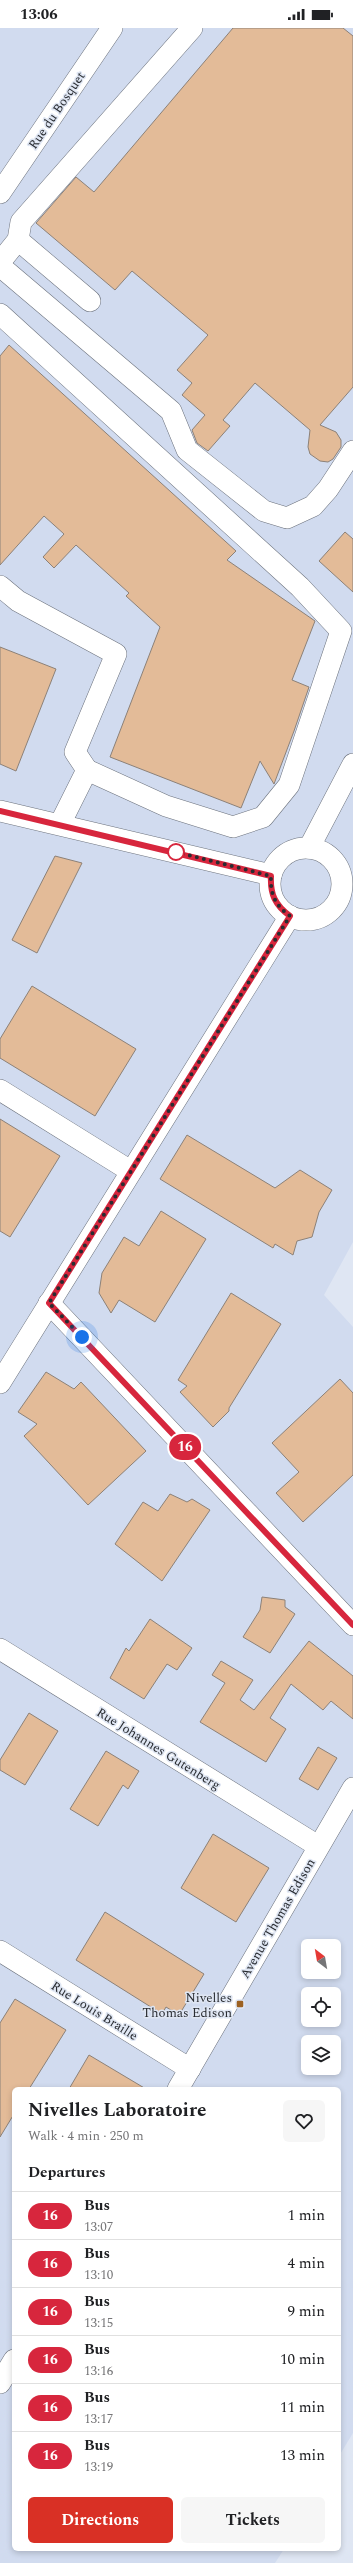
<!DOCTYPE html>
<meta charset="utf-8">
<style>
body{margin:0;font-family:Spectral,serif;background:#f6f6f6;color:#202124;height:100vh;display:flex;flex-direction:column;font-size:15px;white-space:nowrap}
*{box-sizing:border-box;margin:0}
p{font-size:13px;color:#757577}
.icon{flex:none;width:22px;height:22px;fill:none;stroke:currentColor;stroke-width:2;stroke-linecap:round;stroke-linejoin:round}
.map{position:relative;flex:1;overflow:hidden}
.panel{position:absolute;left:12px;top:2059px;width:329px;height:464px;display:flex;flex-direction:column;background:#fff;border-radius:6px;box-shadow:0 2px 6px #0003}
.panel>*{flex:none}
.badge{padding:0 8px;border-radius:13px;font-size:14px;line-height:26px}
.needle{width:26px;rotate:329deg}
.fabs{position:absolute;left:301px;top:1911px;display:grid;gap:8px}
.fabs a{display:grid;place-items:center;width:40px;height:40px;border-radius:6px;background:#fff;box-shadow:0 2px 6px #0003;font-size:20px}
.you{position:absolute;width:20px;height:20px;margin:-10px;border:3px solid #fff;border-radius:50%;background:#1a73e8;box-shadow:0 0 0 6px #1a73e833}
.map>.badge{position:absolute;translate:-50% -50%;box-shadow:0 0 0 2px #fff}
h2{padding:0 16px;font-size:15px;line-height:36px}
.round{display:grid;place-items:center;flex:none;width:42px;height:42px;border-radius:6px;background:#f6f6f6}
.head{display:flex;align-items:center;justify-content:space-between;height:68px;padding:0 16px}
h1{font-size:19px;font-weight:700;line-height:30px}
.cta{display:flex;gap:8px;margin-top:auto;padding:8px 16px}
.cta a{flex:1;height:46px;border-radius:6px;background:#d93025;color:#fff;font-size:16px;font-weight:700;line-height:46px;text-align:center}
.cta a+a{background:#f6f6f6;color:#202124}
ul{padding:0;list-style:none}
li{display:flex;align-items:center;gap:12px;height:48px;padding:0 16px;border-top:1px solid #e0e0e0}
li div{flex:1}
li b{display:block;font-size:15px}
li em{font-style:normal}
li .badge{min-width:44px;font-weight:700;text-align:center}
.status{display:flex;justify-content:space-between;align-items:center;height:28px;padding:0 20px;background:#fff;direction:ltr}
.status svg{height:11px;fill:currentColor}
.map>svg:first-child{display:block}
</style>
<div class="status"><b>13:06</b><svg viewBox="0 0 49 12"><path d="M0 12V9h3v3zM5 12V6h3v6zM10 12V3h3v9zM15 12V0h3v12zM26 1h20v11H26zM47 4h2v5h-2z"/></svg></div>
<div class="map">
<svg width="353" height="2535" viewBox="0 0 353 2535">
<rect width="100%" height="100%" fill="#dfe6f3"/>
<path fill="#d1dbef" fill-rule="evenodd" d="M0 0H353V1214L324 1267 353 1299V2405L339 2428V2061H14V2521H284L275 2535H0ZM308 1918H334V1944H308ZM308 1966H334V1992H308ZM308 2014H334V2040H308Z"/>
<g fill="#e3bb98" stroke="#8c8178">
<path d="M233 0H343L353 8V359L320 397 336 404 341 412V419L333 431 328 434 320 433 310 426 308 419 310 402 255 355 223 392 230 398 208 423 197 415 192 402 205 387 182 367 192 355 177 342 208 307 132 243 115 262 36 195 76 149 94 164Z"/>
<path d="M9 317 236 523 227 532 315 593 292 652 309 659 294 703 274 756 260 733 241 780 110 729 160 599 126 568 129 565 76 517 54 540 43 529 64 506 44 488 0 537V328Z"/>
<path d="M345 504 353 511V564L319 533Z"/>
<path d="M0 619 56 641 16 743 0 736Z"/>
<path d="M55 828 82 835 37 925 12 912Z"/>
<path d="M32 958 136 1021 95 1088 0 1030V1011Z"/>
<path d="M0 1091 60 1128 10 1209 0 1203Z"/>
<path d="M187 1107 275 1160 300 1142 332 1162 319 1184 312 1209 297 1213 293 1227 275 1216 273 1220 160 1151Z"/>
<path d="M161 1183 206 1211 155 1294 119 1272 111 1285 99 1265 102 1245 124 1209 139 1218Z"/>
<path d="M231 1265 281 1296 229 1380V1383L213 1399 180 1364 187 1358 178 1352Z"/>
<path d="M46 1344 74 1361 81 1354 146 1423 88 1477 24 1408 37 1396 18 1384Z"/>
<path d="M340 1351 353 1365V1447L303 1494 276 1465 299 1444 272 1415Z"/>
<path d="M170 1466 187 1474 192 1471 210 1482 162 1553 115 1516 143 1474 158 1483Z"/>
<path d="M262 1569 285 1572V1579L295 1586 270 1625 243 1609 260 1582Z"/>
<path d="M150 1591 192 1620 177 1642 167 1636 144 1671 110 1650 126 1620 129 1623Z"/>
<path d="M309 1613 353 1648V1691L331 1673 323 1682 291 1656 270 1690 286 1701 266 1734 200 1694 225 1655 212 1647 221 1633 253 1652 240 1672 254 1682Z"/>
<path d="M29 1685 58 1703 25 1757 0 1742V1732Z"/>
<path d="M318 1719 337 1730 318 1762 299 1751Z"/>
<path d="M106 1723 139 1743 128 1761 123 1757 98 1798 70 1781Z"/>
<path d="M213 1806 269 1840 236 1894 181 1860Z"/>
<path d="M105 1884 204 1946 179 1987 166 1979 162 1986 76 1932Z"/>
<path d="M15 1971 66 2002 29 2061H14V2086L0 2109V1995Z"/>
<path d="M89 2027 146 2061H69Z"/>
</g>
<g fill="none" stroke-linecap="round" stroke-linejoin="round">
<defs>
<g id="minor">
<path d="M0 165 112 0"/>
<path d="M18 212 90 273"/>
<path d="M0 234 18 212 21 194 192 0"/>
<path d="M0 238 171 383 187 422 264 483 287 490 313 478 328 461 353 423"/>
<path d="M0 286 300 559 341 603 289 757 263 789 233 799 166 778 87 742"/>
<path d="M0 558 18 573 116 626 75 724 87 742 60 796"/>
<path d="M0 783 271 847"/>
<path d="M309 820 353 736"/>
<circle cx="306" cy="856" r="36"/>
<path d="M0 1062 124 1139"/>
<path d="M49 1275 353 1597"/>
<path d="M0 1355 290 888"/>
<path d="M0 1621 318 1818"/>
<path d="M0 1923 190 2041"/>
<path d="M178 2061 353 1760"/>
<path d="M0 2355 14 2332"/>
</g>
</defs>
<use href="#minor" stroke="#6c727d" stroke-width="22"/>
<use href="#minor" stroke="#fff" stroke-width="21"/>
</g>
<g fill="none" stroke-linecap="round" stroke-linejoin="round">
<defs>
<path id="line" d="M0 783 271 848C270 866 275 877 290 888L49 1275 353 1597"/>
</defs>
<use href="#line" stroke="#fff" stroke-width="9"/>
<use href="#line" stroke="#d7263d" stroke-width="6"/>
<path stroke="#292c31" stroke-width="4" stroke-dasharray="0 7.2" d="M82 1309 49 1275 290 888C275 877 270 866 271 848L176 824"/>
</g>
<circle fill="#fff" stroke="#d7263d" stroke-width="2" cx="176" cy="824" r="8"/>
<rect fill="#9c6122" stroke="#dfe6f3" stroke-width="1.5" x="236" y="1972" width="8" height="8" rx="2"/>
<g text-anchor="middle" stroke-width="3" stroke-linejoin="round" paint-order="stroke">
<g font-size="13" fill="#292c31" stroke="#dfe6f3">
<text transform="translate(56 82) rotate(-56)" y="5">Rue du Bosquet</text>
<text transform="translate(159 1720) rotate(32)" y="5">Rue Johannes Gutenberg</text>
<text transform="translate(277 1890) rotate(-60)" y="5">Avenue Thomas Edison</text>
<text transform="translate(95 1982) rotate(32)" y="5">Rue Louis Braille</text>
</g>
<g font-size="13" fill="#292c31" stroke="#dfe6f3" text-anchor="end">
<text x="232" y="1974">Nivelles<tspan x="232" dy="15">Thomas Edison</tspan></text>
</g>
</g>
</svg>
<div class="fabs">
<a><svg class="needle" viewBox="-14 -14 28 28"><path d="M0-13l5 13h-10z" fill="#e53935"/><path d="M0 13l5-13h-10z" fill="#757577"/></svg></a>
<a><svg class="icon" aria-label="locate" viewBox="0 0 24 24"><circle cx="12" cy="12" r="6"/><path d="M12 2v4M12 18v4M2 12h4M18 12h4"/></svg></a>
<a><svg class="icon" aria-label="layers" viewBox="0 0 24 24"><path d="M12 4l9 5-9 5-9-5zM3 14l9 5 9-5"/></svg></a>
</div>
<div class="you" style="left:82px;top:1309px"></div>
<b class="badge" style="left:185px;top:1419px;background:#d7263d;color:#fff">16</b>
<section class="panel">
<div class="head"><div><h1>Nivelles Laboratoire</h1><p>Walk · 4 min · 250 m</p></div><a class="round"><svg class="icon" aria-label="heart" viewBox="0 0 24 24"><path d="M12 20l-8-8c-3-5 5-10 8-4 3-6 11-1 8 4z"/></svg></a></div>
<h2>Departures</h2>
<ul>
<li><span class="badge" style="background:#d7263d;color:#fff">16</span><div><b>Bus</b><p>13:07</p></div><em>1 min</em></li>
<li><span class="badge" style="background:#d7263d;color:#fff">16</span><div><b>Bus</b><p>13:10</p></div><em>4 min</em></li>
<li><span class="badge" style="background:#d7263d;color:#fff">16</span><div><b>Bus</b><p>13:15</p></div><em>9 min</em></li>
<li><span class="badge" style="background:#d7263d;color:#fff">16</span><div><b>Bus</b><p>13:16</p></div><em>10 min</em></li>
<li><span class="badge" style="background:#d7263d;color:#fff">16</span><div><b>Bus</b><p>13:17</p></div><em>11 min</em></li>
<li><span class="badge" style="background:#d7263d;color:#fff">16</span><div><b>Bus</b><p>13:19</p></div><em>13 min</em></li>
</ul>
<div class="cta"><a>Directions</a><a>Tickets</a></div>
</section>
</div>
